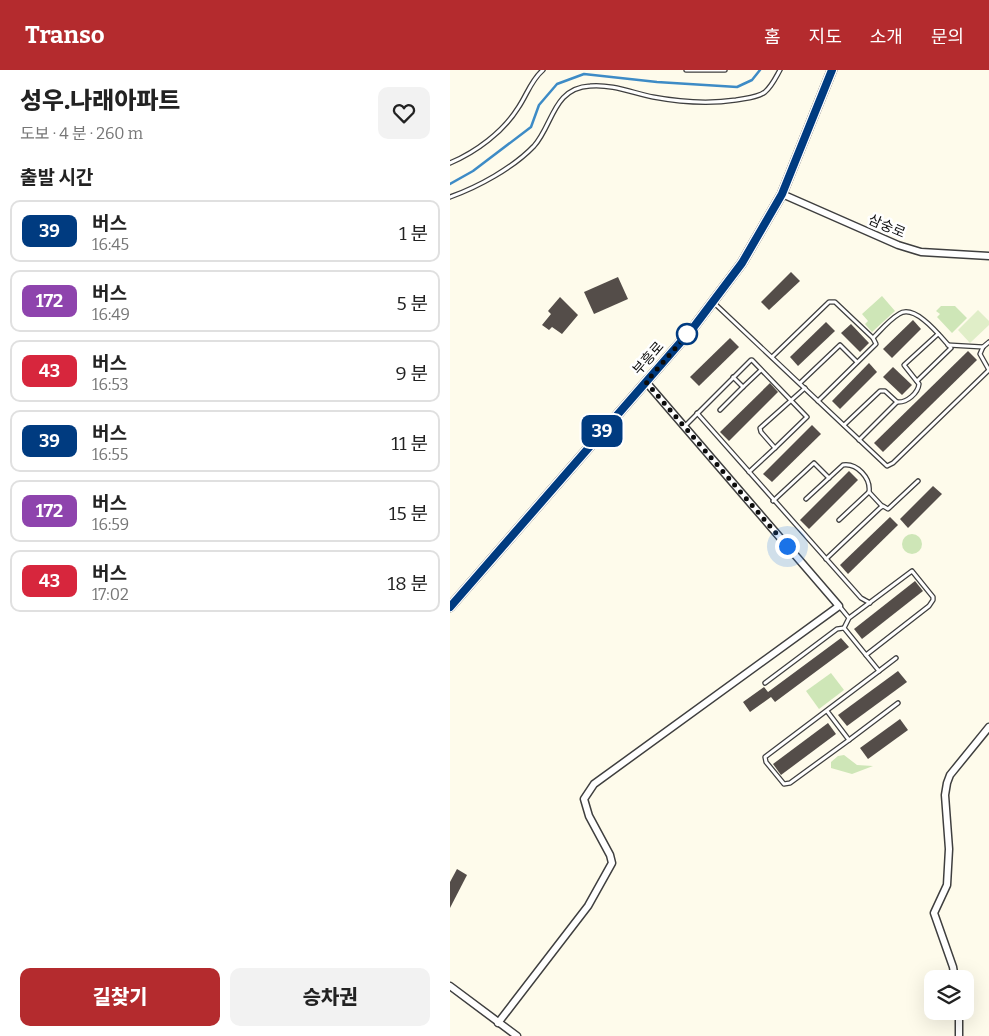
<!DOCTYPE html>
<html lang="ko">
<meta charset="utf-8">
<style>
body{margin:0;font-family:Bitter,"Noto Sans KR",serif;background:#f2f2f2;color:#222;height:100vh;display:flex;flex-direction:column;font-size:19px;white-space:nowrap}
*{box-sizing:border-box;margin:0}
p{font-size:16px;color:#767676}
.icon{flex:none;width:28px;height:28px;fill:none;stroke:currentColor;stroke-width:2;stroke-linecap:round;stroke-linejoin:round}
.map{position:relative;flex:1;overflow:hidden}
.panel{display:flex;flex-direction:column;background:#fff;width:450px}
.panel>*{flex:none}
.badge{padding:0 10px;border-radius:8px;font-size:18px;line-height:32px}
.tools{position:absolute;left:474px;top:900px;display:grid;gap:10px}
.tools a{display:grid;place-items:center;width:50px;height:50px;border-radius:10px;background:#fff;box-shadow:0 5px 20px #0002;font-size:25px}
.you{position:absolute;width:25px;height:25px;margin:-12px;border:4px solid #fff;border-radius:50%;background:#1a73e8;box-shadow:0 0 0 8px #1a73e833}
.map>.badge{position:absolute;translate:-50% -50%;box-shadow:0 0 0 2px #fff}
h2{padding:0 20px;font-size:19px;line-height:45px}
.round{display:grid;place-items:center;flex:none;width:52px;height:52px;border-radius:10px;background:#f2f2f2}
.summary{display:flex;align-items:center;justify-content:space-between;height:85px;padding:0 20px}
h1{font-size:24px;font-weight:800;line-height:38px}
.action{display:flex;gap:10px;margin-top:auto;padding:10px 20px}
.action a{flex:1;height:58px;border-radius:10px;background:#b42b2e;color:#fff;font-size:20px;font-weight:800;line-height:58px;text-align:center}
.action a+a{background:#f2f2f2;color:#222}
ul{padding:0;list-style:none}
li{display:flex;align-items:center;gap:15px;height:62px;margin:0 10px 8px;padding:0 10px;border:2px solid #e0e0e0;border-radius:10px}
li div{flex:1}
li b{display:block;font-size:19px}
li em{font-style:normal}
li .badge{min-width:55px;font-weight:700;text-align:center}
header{display:flex;align-items:center;gap:30px;box-sizing:border-box;height:70px;padding:0 25px;background:#b42b2e;color:#fff}
header strong{font-size:24px}
nav{display:flex;gap:28px;margin-inline-start:auto;font-size:18px}
main{display:flex;flex:1;min-height:0}
.map>svg:first-child{display:block}
</style>
<header>
<strong>Transo</strong>
<nav><a>홈</a><a>지도</a><a>소개</a><a>문의</a></nav>
</header>
<main>
<section class="panel">
<div class="summary"><div><h1>성우.나래아파트</h1><p>도보 · 4 분 · 260 m</p></div><a class="round"><svg class="icon" aria-label="heart" viewBox="0 0 24 24"><path d="M12 20l-8-8c-3-5 5-10 8-4 3-6 11-1 8 4z"/></svg></a></div>
<h2>출발 시간</h2>
<ul>
<li><span class="badge" style="background:#003b80;color:#fff">39</span><div><b>버스</b><p>16:45</p></div><em>1 분</em></li>
<li><span class="badge" style="background:#8e44ad;color:#fff">172</span><div><b>버스</b><p>16:49</p></div><em>5 분</em></li>
<li><span class="badge" style="background:#d7263d;color:#fff">43</span><div><b>버스</b><p>16:53</p></div><em>9 분</em></li>
<li><span class="badge" style="background:#003b80;color:#fff">39</span><div><b>버스</b><p>16:55</p></div><em>11 분</em></li>
<li><span class="badge" style="background:#8e44ad;color:#fff">172</span><div><b>버스</b><p>16:59</p></div><em>15 분</em></li>
<li><span class="badge" style="background:#d7263d;color:#fff">43</span><div><b>버스</b><p>17:02</p></div><em>18 분</em></li>
</ul>
<div class="action"><a>길찾기</a><a>승차권</a></div>
</section>
<div class="map">
<svg width="539" height="966" viewBox="0 0 539 966">
<rect width="100%" height="100%" fill="#fefbeb"/>
<g fill="#cee6b7">
<path d="M432 226 445 241 422 262 415 254 418 251 412 244Z"/>
<path d="M491 236H505L517 248 502 263 487 247 490 244 486 241Z"/>
<circle cx="462" cy="474" r="10"/>
<path d="M381 603 394 620 369 639 356 621Z"/>
<path d="M394 685 407 695 423 696 402 704 381 698V692L388 686Z"/>
</g>
<path fill="#e0eec8" d="M528 240 539 251V255L520 273 508 260Z"/>
<g fill="none" stroke-linecap="round" stroke-linejoin="round">
<path stroke="#3d8bc6" stroke-width="2.5" d="M0 114 23 101 81 57 89 35 107 14 134 4 207 12 287 17 302 10 310 0"/>
</g>
<g fill="#544d49">
<path d="M341 202 350 211 319 240 311 232Z"/>
<path d="M168 207 178 229 144 244 134 222Z"/>
<path d="M110 227 128 245 112 264 102 257 99 260 92 255 101 244 98 241Z"/>
<path d="M463 250 471 259 442 288 433 279Z"/>
<path d="M376 252 385 261 348 296 340 287Z"/>
<path d="M401 254 419 273 410 282 391 263Z"/>
<path d="M280 268 289 277 249 316 240 307Z"/>
<path d="M518 281 527 290 433 382 424 373Z"/>
<path d="M419 293 427 302 390 339 382 331Z"/>
<path d="M443 297 462 315 452 325 433 307Z"/>
<path d="M320 313 328 322 279 371 270 362Z"/>
<path d="M362 355 371 364 322 412 313 404Z"/>
<path d="M399 401 408 410 359 459 350 450Z"/>
<path d="M483 416 492 424 458 458 450 449Z"/>
<path d="M440 447 448 455 398 504 390 495Z"/>
<path d="M465 511 473 521 412 569 404 559Z"/>
<path d="M391 568 399 577 325 632 321 627 300 642 293 632 314 617 318 622Z"/>
<path d="M448 601 457 612 397 656 388 645Z"/>
<path d="M450 649 458 660 418 689 410 678Z"/>
<path d="M378 653 386 664 331 705 323 694Z"/>
<path d="M7 799 17 805 0 838V812Z"/>
</g>
<g fill="none" stroke-linecap="round" stroke-linejoin="round">
<defs>
<g id="service">
<path d="M236 0H275"/>
<path d="M0 93C26 82 53 62 68 38 77 25 81 10 93 0"/>
<path d="M0 127C28 117 63 98 84 76 103 55 103 18 140 16 162 14 183 23 203 27 230 32 259 34 286 30 296 28 307 28 315 22 322 16 326 7 330 0"/>
<path d="M263 232 437 396 443 393 539 300"/>
<path d="M423 268C431 260 439 250 449 244 465 233 491 267 501 278L467 311"/>
<path d="M539 272 533 277 530 284 539 300"/>
<path d="M498 275 533 277"/>
<path d="M322 287 379 232H385L423 268 426 274 368 331"/>
<path d="M283 307 293 317 311 300"/>
<path d="M350 313 390 275 407 292"/>
<path d="M270 340 293 317"/>
<path d="M247 343 411 528 420 533"/>
<path d="M394 355 430 321H435L447 332"/>
<path d="M235 356 301 290H302L356 346 357 347 325 378 311 362 310 358 355 318"/>
<path d="M409 370 447 332C457 333 468 323 469 314L454 295 488 264"/>
<path d="M299 402 325 378"/>
<path d="M419 422 432 436"/>
<path d="M356 429 393 395C407 393 421 408 419 422L389 450"/>
<path d="M323 431 364 393 379 408"/>
<path d="M376 489 430 438 433 436 438 439 468 411"/>
<path d="M390 537 399 548 462 501 483 527V530L479 536 416 585 394 558 399 548"/>
<path d="M416 585 429 601 446 588"/>
<path d="M315 613 387 559 394 558"/>
<path d="M377 641 399 670 340 713 334 714 316 692 315 687 429 601"/>
<path d="M399 670 448 633"/>
</g>
<g id="minor">
<path d="M332 124 448 175 471 182 539 186"/>
<path d="M505 909 503 897 484 843 497 815 499 779 495 725 497 713 500 705 539 657"/>
<path d="M0 916 67 966"/>
<path d="M509 941V966"/>
<path d="M48 953 138 836 162 793 160 785 139 746 134 729 144 714 389 536 196 312"/>
</g>
<path id="secondary" d="M0 537 243 258 292 193 332 124 382 0"/>
</defs>
<use href="#service" stroke="#3f3f3f" stroke-width="5.5"/>
<use href="#minor" stroke="#3f3f3f" stroke-width="9"/>
<use href="#secondary" stroke="#2e2e2e" stroke-width="11"/>
<use href="#service" stroke="#fff" stroke-width="3"/>
<use href="#minor" stroke="#fff" stroke-width="6"/>
<use href="#secondary" stroke="#fbf4a9" stroke-width="9"/>
</g>
<g fill="none" stroke-linecap="round" stroke-linejoin="round">
<defs>
<path id="line" d="M0 537 243 258 292 193 332 124 382 0"/>
</defs>
<use href="#line" stroke="#fff" stroke-width="11"/>
<use href="#line" stroke="#003b80" stroke-width="8"/>
<path stroke="#0c0c0c" stroke-width="5" stroke-dasharray="0 9" d="M237 264 243 258 196 312 337 476"/>
</g>
<circle fill="#fff" stroke="#003b80" stroke-width="2.5" cx="237" cy="264" r="10"/>
<g text-anchor="middle" stroke-width="5" stroke-linejoin="round" paint-order="stroke">
<g font-size="14" fill="#0c0c0c" stroke="#fff">
<text transform="translate(437 156) rotate(23)" y="5">삼숭로</text>
<text transform="translate(198 288) rotate(-49)" y="5">부흥로</text>
</g>
</g>
</svg>
<div class="tools">
<a><svg class="icon" aria-label="layers" viewBox="0 0 24 24"><path d="M12 4l9 5-9 5-9-5zM3 14l9 5 9-5"/></svg></a>
</div>
<div class="you" style="left:337px;top:476px"></div>
<b class="badge" style="left:152px;top:361px;background:#003b80;color:#fff">39</b>
</div>
</main>
